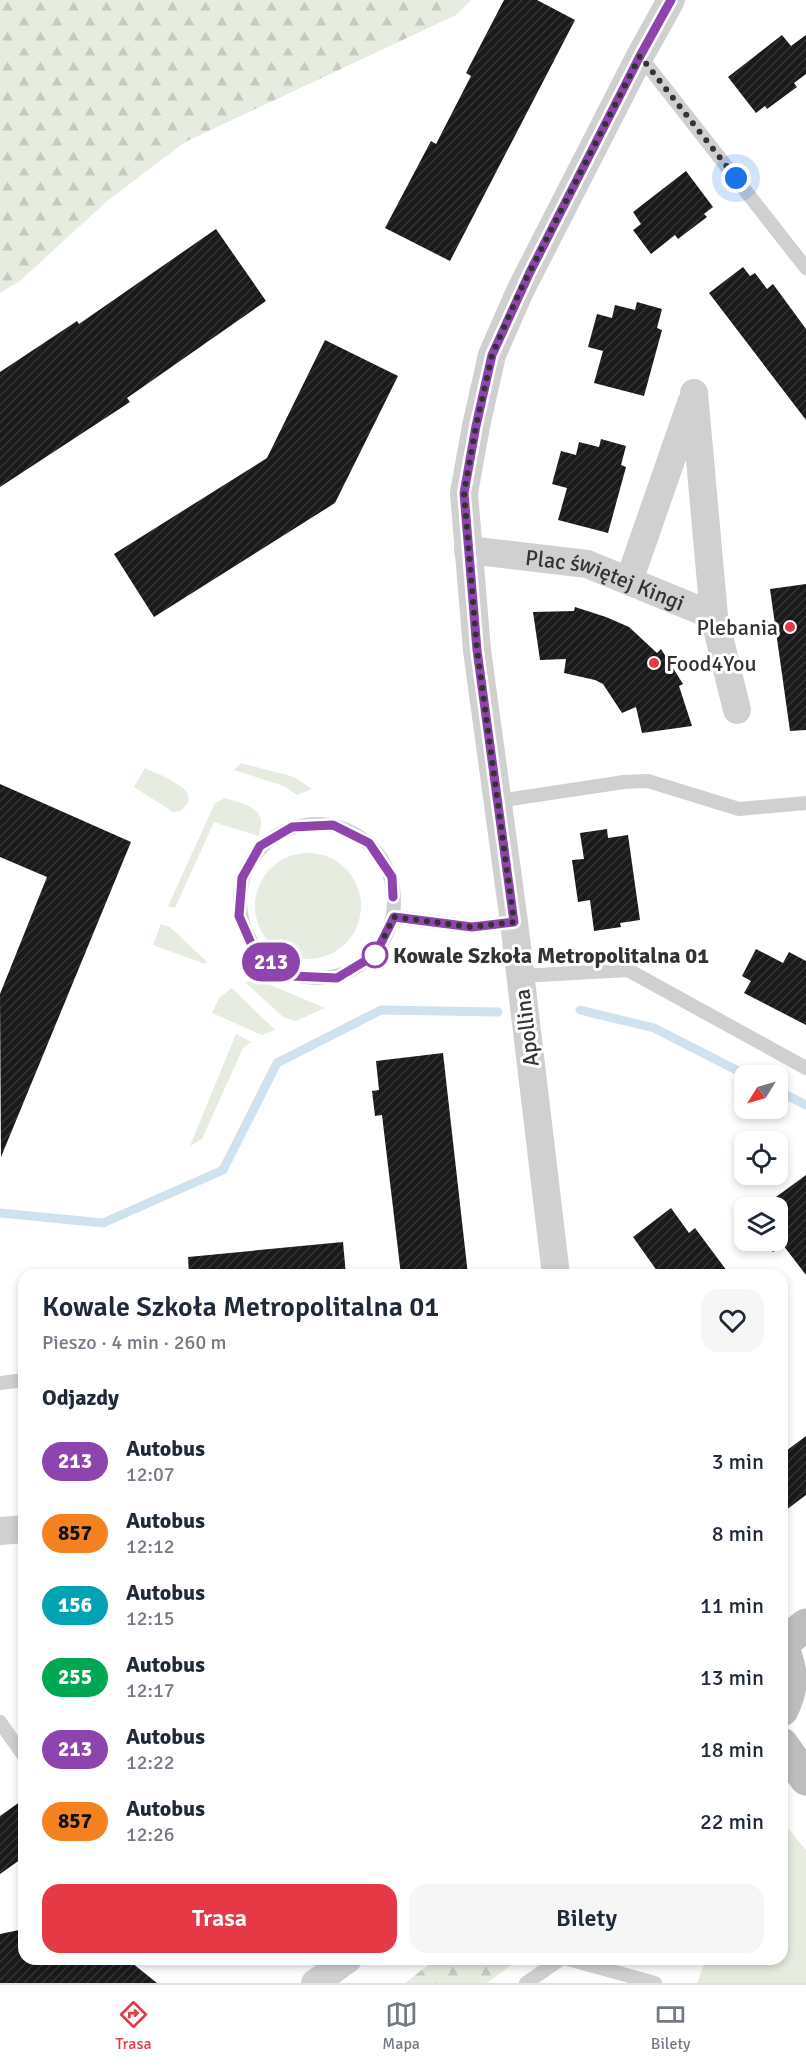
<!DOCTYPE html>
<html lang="pl">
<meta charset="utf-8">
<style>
body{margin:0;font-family:Signika,sans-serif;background:#f6f6f7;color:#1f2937;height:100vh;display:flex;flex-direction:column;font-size:22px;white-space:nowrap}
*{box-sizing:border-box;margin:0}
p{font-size:20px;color:#747a83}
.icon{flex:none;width:33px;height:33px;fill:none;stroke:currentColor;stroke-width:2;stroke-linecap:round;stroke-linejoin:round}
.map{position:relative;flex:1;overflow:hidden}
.details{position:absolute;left:18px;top:1269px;width:770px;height:696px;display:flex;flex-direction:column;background:#fff;border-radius:18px;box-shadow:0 3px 9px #0003}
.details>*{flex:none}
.badge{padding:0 12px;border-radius:20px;font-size:21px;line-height:39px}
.needle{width:39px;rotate:233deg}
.controls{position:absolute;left:734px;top:1065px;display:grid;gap:12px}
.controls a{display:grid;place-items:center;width:54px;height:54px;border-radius:12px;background:#fff;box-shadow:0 3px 9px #0003;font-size:30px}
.you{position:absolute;width:30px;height:30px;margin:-15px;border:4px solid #fff;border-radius:50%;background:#1a73e8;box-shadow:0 0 0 9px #1a73e833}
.map>.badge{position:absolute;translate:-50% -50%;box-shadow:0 0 0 3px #fff}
h2{padding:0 24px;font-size:22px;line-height:54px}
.round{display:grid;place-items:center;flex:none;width:63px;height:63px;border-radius:18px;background:#f6f6f7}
.head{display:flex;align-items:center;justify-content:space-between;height:102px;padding:0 24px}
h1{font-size:28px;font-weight:600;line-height:45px}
.primary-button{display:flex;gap:12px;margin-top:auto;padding:12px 24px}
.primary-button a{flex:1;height:69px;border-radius:18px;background:#e63946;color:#fff;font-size:24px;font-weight:600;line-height:69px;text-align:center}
.primary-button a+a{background:#f6f6f7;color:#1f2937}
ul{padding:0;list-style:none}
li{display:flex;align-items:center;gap:18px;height:72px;padding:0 24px}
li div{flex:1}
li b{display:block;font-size:22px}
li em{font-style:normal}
li .badge{min-width:66px;font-weight:700;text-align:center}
.tabs{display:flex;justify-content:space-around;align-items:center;height:84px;border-top:2px solid #e0e1e3;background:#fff;font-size:16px;color:#747a83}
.tabs a{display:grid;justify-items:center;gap:3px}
.tabs .active{color:#e63946}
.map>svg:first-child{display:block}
</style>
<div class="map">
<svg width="806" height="1983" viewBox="0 0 806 1983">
<defs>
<pattern id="forest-firs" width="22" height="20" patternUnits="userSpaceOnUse" patternTransform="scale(1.5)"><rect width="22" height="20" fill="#e6ecdf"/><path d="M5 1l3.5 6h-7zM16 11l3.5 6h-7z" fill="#c6cbc0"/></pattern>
<pattern id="building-hatch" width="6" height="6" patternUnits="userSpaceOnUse" patternTransform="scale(1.5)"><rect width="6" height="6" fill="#1a1a1a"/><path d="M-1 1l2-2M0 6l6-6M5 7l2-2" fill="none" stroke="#333"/></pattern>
</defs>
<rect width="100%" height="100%" fill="#fff"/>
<g fill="#e6ecdf">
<path d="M241 763 294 777 312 789 297 795 284 786 234 770Z"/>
<path d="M145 768C156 774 195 786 188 803 186 806 183 808 181 811L173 812 134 787Z"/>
<path d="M225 798C246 805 270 808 258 836L214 822 175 908 168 906 215 803Z"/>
<circle cx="308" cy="906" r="53"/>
<path d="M161 924 170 927 207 962 205 964 153 945Z"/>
<path d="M259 980 325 1008 296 1021 283 1017 245 982Z"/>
<path d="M232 988 275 1030 262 1035 212 1013 219 998Z"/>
<path d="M236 1034 251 1042 243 1048 202 1139 190 1146Z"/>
<path d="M782 1821 806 1850V1983H697L706 1959H782Z"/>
</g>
<g fill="url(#forest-firs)">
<path d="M0 0H471L456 15 185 142 106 202 20 281 0 293Z"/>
<path d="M436 1959H519L487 1983H405Z"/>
</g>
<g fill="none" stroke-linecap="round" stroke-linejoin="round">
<g stroke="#cfe2ee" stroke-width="9">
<path d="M580 1010 654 1028 748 1076"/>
<path d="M777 1090 806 1105"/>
<path d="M0 1213 103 1223 223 1170 277 1063 381 1010 498 1012"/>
</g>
</g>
<g fill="url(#building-hatch)">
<path d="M504 0H537L575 20 450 261 385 228 431 141 436 144 471 76 466 73Z"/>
<path d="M782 35 791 46 806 35V74L794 83 797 87 767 109 765 106 756 113 728 77Z"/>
<path d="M686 171 713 207 704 214 707 217 678 239 675 235 651 254 633 230 641 224 633 212Z"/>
<path d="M216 229 266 301 127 398 130 402 0 487V372L77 321 79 324Z"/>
<path d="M743 267 750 276 755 273 767 289 773 284 806 329V420L709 293Z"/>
<path d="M637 302 662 309 657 328 662 330 644 396 594 383 603 351 588 347 597 314 612 318 615 305 635 310Z"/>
<path d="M325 340 398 376 335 503 154 617 114 554 267 458Z"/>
<path d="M601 439 626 446 621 465 626 467 608 533 558 520 567 488 552 484 561 451 576 455 579 442 599 447Z"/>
<path d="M806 584V730L790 731 770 589Z"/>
<path d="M575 607 606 617 629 627 657 653 661 649 683 684 679 686 692 726 642 733 636 707 622 713 603 684 595 680 564 673 566 659 540 660 533 612 574 611Z"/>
<path d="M0 784 131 842 1 1157 0 994 47 877 0 857Z"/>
<path d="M607 829 608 838 628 835 640 920 620 923 621 927 594 931 590 900 578 902 572 860 584 859 580 833Z"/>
<path d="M756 949 783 963 789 952 806 961V1025L744 993 751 981 742 976Z"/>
<path d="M443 1053 468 1275H401L382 1115 375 1116 372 1091 379 1090 376 1061Z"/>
<path d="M806 1175V1275L783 1245 773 1252 764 1240H777V1208H761Z"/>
<path d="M671 1208 689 1233 695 1228 730 1275H660L633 1237Z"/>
<path d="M343 1242 346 1275H189L188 1257Z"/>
<path d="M806 1436V1495L782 1513V1454Z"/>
<path d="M24 1799V1857L0 1874V1816Z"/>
<path d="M24 1929V1959H127L157 1983H0V1934Z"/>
</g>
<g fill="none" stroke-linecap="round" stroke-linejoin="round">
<g stroke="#d0d0d0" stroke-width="14">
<path d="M640 56 806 268"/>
<path d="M498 801 624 782 648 781 739 809 806 803"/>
<circle cx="317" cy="901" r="77"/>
<path d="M394 917 472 927 514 922"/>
<path d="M520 976 628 970 806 1068"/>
<path d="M0 1383 24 1380"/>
<path d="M0 1722 24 1756"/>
<path d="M568 1959 655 1983"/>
<path d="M526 1983 561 1959"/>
</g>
<g stroke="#d0d0d0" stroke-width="28">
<path d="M694 393 714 616"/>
<path id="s1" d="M468 550 587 564 714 616 737 710"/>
<path d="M629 581 691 403"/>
<path d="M556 1275 514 922 477 650 464 493 476 426 492 355 520 291 640 56 671 0"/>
<path d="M0 1531 24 1529"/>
<path d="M315 1983 348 1959"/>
</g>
<g stroke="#bdbdbd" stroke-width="33">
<path d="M782 1644 806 1625"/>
<path d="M782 1646C792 1670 794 1686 782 1710"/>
<path d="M782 1744 806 1779"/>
</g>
</g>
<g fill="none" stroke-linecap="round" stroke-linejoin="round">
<defs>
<path id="line" d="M393 897 392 877 369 843 333 825 292 827 260 846 242 878 239 916 254 950 291 976 337 978 375 955 394 917 472 927 514 922 477 650 464 493 476 426 492 355 530 272 640 56 671 0"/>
</defs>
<use href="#line" stroke="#fff" stroke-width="14"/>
<use href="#line" stroke="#8e44ad" stroke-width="9"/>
<path stroke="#333" stroke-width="6" stroke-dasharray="0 10.8" d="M375 955 394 917 472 927 514 922 477 650 464 493 476 426 492 355 520 291 640 56 736 178"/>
</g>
<g fill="#e63946" stroke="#fff" stroke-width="2">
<circle cx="790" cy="627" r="6"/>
<circle cx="654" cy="663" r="6"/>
</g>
<circle fill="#fff" stroke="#8e44ad" stroke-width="3" cx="375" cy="955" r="12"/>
<g text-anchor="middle" stroke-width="6" stroke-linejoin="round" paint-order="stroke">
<g font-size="22" fill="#333" stroke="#fff">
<text dy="8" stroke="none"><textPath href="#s1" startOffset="141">Plac świętej Kingi</textPath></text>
<text transform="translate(526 1028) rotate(-97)" y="8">Apollina</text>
</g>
<g font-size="22" fill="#333" stroke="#fff" text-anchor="end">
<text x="778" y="635">Plebania</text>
<text x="666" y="671" text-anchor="start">Food4You</text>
</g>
<g font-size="22" font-weight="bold" fill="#333" stroke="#fff" text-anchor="start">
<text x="393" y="963">Kowale Szkoła Metropolitalna 01</text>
</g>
</g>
</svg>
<div class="controls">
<a><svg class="needle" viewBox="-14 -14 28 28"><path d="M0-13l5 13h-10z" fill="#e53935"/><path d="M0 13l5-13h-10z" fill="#747a83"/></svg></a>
<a><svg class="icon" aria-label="locate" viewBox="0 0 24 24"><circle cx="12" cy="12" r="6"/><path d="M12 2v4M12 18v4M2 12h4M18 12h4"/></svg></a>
<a><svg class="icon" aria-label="layers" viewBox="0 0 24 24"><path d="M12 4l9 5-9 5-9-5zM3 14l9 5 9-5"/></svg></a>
</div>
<div class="you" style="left:736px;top:178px"></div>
<b class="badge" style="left:271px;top:962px;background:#8e44ad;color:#fff">213</b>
<section class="details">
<div class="head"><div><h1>Kowale Szkoła Metropolitalna 01</h1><p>Pieszo · 4 min · 260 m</p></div><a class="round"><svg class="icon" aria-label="heart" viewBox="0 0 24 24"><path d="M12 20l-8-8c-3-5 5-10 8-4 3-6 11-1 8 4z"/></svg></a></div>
<h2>Odjazdy</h2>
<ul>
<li><span class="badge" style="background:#8e44ad;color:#fff">213</span><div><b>Autobus</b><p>12:07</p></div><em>3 min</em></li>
<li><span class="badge" style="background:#f58220;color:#111">857</span><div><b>Autobus</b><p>12:12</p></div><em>8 min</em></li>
<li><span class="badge" style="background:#00a3b4;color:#fff">156</span><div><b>Autobus</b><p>12:15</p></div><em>11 min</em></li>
<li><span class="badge" style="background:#00a651;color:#fff">255</span><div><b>Autobus</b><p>12:17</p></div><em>13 min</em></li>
<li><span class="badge" style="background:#8e44ad;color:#fff">213</span><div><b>Autobus</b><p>12:22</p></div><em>18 min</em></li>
<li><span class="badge" style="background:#f58220;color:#111">857</span><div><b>Autobus</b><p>12:26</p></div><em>22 min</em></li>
</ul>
<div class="primary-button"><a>Trasa</a><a>Bilety</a></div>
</section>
</div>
<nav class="tabs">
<a class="active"><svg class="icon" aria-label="directions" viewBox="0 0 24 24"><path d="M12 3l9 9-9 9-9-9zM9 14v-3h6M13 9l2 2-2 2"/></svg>Trasa</a>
<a><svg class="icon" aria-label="map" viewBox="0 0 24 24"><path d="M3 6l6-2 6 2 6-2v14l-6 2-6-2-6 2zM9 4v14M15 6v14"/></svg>Mapa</a>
<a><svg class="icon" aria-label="tickets" viewBox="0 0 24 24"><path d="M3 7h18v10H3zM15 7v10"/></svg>Bilety</a>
</nav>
